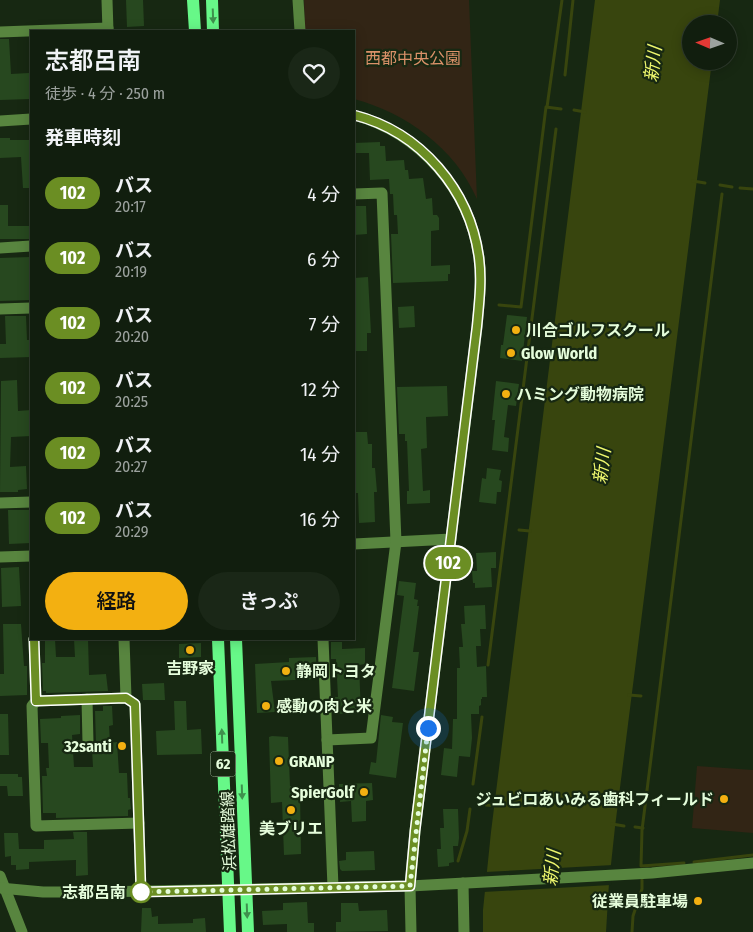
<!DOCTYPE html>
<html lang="ja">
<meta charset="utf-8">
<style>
body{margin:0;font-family:"Fira Sans Condensed","Noto Sans JP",sans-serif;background:#1a2717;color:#f1f3f6;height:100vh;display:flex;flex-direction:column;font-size:19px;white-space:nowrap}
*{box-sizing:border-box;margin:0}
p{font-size:16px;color:#9ca29e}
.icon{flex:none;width:28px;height:28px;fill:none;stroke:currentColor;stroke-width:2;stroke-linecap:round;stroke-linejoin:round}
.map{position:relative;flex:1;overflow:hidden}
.side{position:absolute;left:30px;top:30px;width:325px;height:610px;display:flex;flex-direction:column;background:#111e0e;border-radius:0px;box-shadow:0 2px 12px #0003,0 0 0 1px #303c2e}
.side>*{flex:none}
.badge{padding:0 10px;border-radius:16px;font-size:18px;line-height:32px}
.needle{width:32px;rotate:272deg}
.buttons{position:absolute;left:682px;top:15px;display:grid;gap:10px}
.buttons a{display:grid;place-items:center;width:55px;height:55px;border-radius:50%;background:#111e0e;box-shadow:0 2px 12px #0003,0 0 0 1px #303c2e;font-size:25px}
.you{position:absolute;width:25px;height:25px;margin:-12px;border:4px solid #fff;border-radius:50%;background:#1a73e8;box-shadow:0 0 0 8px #1a73e833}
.map>.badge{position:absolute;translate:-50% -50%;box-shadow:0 0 0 2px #fff}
h2{padding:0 15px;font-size:19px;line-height:45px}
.round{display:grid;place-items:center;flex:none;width:52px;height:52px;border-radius:26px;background:#1a2717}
.overview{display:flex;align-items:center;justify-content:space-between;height:85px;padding:0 15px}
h1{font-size:24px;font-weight:600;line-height:38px}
.cta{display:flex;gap:10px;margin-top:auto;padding:10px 15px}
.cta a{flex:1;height:58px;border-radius:30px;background:#f3b011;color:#111;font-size:20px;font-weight:600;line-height:58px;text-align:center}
.cta a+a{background:#1a2717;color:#f1f3f6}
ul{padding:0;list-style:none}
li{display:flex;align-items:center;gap:15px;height:65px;padding:0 15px}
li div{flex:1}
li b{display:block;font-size:19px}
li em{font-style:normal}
li .badge{min-width:55px;font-weight:700;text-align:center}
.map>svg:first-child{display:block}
</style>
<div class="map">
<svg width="753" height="932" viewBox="0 0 753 932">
<rect width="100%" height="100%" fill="#172812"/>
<g fill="#322515">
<path d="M304 0H469L477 199C455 148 406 113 354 99V31H305Z"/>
<path d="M697 766 753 770V833L692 828Z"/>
</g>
<path fill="#38450e" d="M595 0H720L717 24H691V61H712L615 827 609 883 606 932H483V910L491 832Z"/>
<path fill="#172812" d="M613 865 611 885 483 892 485 872Z"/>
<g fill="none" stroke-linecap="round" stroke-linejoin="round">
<g stroke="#38450e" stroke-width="3">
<path d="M565 75 573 0"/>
<path d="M547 107 562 0"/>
<path d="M574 110 585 112"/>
<path d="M693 181 705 183"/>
<path d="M720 185 732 187"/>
<path d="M740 188 753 189"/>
<path d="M499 305 521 307 546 107 561 109"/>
<path d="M519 530 530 531"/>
<path d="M488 665 556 129"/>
<path d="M629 695 641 696"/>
<path d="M473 784 482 717"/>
<path d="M486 805 497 806"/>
<path d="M612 824 624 826"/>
<path d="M635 827 643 828"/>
<path d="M458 861 467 831 470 809"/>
<path d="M694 862 753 855"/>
<path d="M684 863 641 866 642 830 722 194"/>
<path d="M632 932 633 916 642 889V880"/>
</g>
</g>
<g fill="#27481f">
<path d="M126 0H143L144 26 127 27Z"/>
<path d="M0 39H9L11 74 29 73 30 99 0 100Z"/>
<path d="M0 138H10V140H31V188H23L21 157 0 158Z"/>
<path d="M380 142V146H385L386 161 404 160 405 170H408L409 179 423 178 426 199 432 198 433 215H437L439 218V230L431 231V266L450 265V274H448V281L393 283 391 234H398L397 215H394L393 194H390L389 179 370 180 369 153H354V143Z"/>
<path d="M0 205H8V226H29L30 239H0Z"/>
<path d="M354 206H366L367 234 354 235Z"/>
<path d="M30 257 31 300 0 301V258Z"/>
<path d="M368 277 371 333H367V351H354V278Z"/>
<path d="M414 306 415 327 399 328 398 307Z"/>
<path d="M507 315 527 317 522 361 500 358 501 345H503Z"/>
<path d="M5 316H26L27 340H31V357L0 358V344H6Z"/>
<path d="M17 380 18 411 31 410V436L11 437 10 467 26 466 27 489 18 490V492H0L1 381Z"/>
<path d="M496 381 519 384 516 406 508 405 504 437 509 438 508 452 492 450 495 420H492Z"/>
<path d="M447 386 448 416 426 417 427 448 421 449 423 491 430 490V503L407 504V491H409L407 441H405V434H399L397 387Z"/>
<path d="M355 432H367L368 444H372V468H375L377 492H374L375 522 359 523 358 493H356Z"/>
<path d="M487 468 501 470 499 480 502 481 501 492H497L496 504 479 502 482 478 486 479Z"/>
<path d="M8 510H31V543L9 544Z"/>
<path d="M496 552V568H491L492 587 475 588V583H473L472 571H477L476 553Z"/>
<path d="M19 567 21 606 2 607 1 568Z"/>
<path d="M399 581 416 583 414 599 418 600 417 606H419L413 652H419L414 691 392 688 404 596 397 595Z"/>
<path d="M485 605 486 629H480L481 646H476L477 667 486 666 487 697H482V699H481V705L479 706V714H471L472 738 470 757 459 756 457 777 441 775 444 748 452 749 453 719H457V668H460L459 647H463L461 624H465L464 606Z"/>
<path d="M3 624H21L24 666H27V695L0 696V674H4Z"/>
<path d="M45 639H55L56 657H75L74 639H88L89 675 106 674 108 691 46 693V691H43L42 663H45Z"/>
<path d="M331 642H342V649L365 648V664L359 665 361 713 334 714V697H338L336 659H331Z"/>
<path d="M201 643V657L179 658V644Z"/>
<path d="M316 657 317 679 271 681 275 712 257 713 255 664 289 662V658Z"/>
<path d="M164 683 165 700H143L142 684Z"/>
<path d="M174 701H186L187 730 201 729 202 754 157 755 156 731 175 730Z"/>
<path d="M103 706H112L113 725 109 726 110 743 117 742 119 773H127L128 798H130L131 809 128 810V816L56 818V813H43L42 776H47L46 768H49L48 743H41L40 719 61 718V716L80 715V734L72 735 74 767H93L92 749 96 743 95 711H103Z"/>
<path d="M0 714H8L9 755H0Z"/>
<path d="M381 715 393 717 392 722 403 723 396 778 369 774 371 762 376 763Z"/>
<path d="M272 736 288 737 290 786H297V793H300L301 854 284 855 282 802 271 803 269 737Z"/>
<path d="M0 774H18V777H22L23 796H8L7 786H0Z"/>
<path d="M372 783 373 800 366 801V821L352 822 351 801 340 802 339 784Z"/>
<path d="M443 809H458L459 838 458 846H453L454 862 449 863V866L438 867 437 849H441L440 828H444Z"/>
<path d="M73 832H87L88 875 76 876V860L29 862V869L16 870V865H11V856L5 857 4 833H18L19 849H44V840L74 839Z"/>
<path d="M374 851 375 870 342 871 340 869 339 861 346 860V852Z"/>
<path d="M307 902 308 923H314V932H287V924L263 925 262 911 283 910V903Z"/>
<path d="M341 903H358L359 911 387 910 388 931 336 932V922H341Z"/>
<path d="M142 908H151L152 917 158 916V932H141Z"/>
<path d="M205 918 206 932H158V924L193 923V919Z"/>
</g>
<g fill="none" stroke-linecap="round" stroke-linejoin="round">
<g stroke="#58853f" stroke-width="11">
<path d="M107 0 108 31"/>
<path d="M298 0 300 31"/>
<path d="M0 32 108 28"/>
<path d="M354 115C420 133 470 190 479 258 482 281 479 304 477 327L415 831 410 886 411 932"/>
<path d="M0 121 31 119"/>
<path d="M0 248 31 246"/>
<path d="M0 309 31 308"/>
<path d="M0 503 31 502"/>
<path d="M354 544 451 539"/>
<path d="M0 557 31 556"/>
<path d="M34 639 36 701 126 698 135 704 141 892"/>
<path d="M124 639 126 698"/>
<path d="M323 639 333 887"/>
<path d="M87 699 88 743"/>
<path d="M36 701 32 706 36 826 139 823"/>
<path d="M327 740 371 738 396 542 382 193 354 194"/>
<path d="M0 876 22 932"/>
<path d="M463 883 464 932"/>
<path d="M0 888 43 892H96L410 886 652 873 753 863"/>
</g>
<g stroke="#67f888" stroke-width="12">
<path d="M193 0 195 31"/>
<path d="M212 0 213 31"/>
<path d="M218 639 230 932"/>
<path d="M236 639 248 932"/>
</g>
</g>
<defs><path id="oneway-solid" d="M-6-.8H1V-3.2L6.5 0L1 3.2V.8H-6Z" transform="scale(1.25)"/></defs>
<g fill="#3f904d">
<use href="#oneway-solid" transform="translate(213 16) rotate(88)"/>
<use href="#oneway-solid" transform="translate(222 736) rotate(-92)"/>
<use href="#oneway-solid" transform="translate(242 792) rotate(88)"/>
<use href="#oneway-solid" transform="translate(247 911) rotate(88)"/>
</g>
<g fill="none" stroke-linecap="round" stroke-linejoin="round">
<defs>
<path id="line" d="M34 639 36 701 126 698 135 704 141 892 410 886 415 831 477 326C479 304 482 281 479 258 470 190 421 132 354 115"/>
</defs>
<use href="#line" stroke="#fff" stroke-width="11"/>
<use href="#line" stroke="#6b8e23" stroke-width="8"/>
<path stroke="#e5fddb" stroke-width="5" stroke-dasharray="0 9" d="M141 892 410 886 428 728"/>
</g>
<g fill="#f3b011" stroke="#172812" stroke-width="2">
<circle cx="516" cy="330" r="5"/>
<circle cx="511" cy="353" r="5"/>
<circle cx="506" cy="394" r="5"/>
<circle cx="190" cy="650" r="5"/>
<circle cx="286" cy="671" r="5"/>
<circle cx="266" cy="706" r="5"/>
<circle cx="122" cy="746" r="5"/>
<circle cx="279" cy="761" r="5"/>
<circle cx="364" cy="792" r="5"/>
<circle cx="724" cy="799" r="5"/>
<circle cx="291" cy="810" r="5"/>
<circle cx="698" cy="901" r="5"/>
</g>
<circle fill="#fff" stroke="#6b8e23" stroke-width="2.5" cx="141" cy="892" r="10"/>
<g text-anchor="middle" stroke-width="4.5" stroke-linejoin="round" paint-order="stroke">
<rect fill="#172812" stroke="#a7bd9f" stroke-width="1" x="210.5" y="751.5" width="25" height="25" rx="4"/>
<g font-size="15" font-weight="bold" fill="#e5fddb">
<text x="223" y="769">62</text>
</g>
<g font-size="16" fill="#db9169" stroke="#172812">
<text x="413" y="64">西都中央公園</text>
</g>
<g font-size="16" font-weight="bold" fill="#e5fddb" stroke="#172812" text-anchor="start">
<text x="526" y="336">川合ゴルフスクール</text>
<text x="521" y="359">Glow World</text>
<text x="516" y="400">ハミング動物病院</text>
<text x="190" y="674" text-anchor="middle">吉野家</text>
<text x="296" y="677">静岡トヨタ</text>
<text x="276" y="712">感動の肉と米</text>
<text x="112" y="752" text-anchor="end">32santi</text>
<text x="289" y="767">GRANP</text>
<text x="354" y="798" text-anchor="end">SpierGolf</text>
<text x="714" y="805" text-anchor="end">ジュビロあいみる歯科フィールド</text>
<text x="291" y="834" text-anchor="middle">美ブリエ</text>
<text x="688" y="907" text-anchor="end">従業員駐車場</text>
</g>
<g font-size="16" fill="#e5fddb" stroke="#172812">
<text transform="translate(228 831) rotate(-92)" y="6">浜松雄踏線</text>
</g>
<g font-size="16" font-weight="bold" fill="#e5fddb" stroke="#172812" text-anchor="end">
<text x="126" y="898">志都呂南</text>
</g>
<g font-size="18" font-style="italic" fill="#eff86e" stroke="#172812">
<text transform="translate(653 64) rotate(-83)" y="6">新川</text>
<text transform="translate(602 466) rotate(-83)" y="6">新川</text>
<text transform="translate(552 868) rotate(-83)" y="6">新川</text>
</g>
</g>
</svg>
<div class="buttons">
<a><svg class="needle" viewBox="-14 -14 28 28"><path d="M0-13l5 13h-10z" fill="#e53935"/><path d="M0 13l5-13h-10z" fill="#9ca29e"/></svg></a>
</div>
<div class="you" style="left:428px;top:728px"></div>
<b class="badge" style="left:448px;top:563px;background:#6b8e23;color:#fff">102</b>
<section class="side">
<div class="overview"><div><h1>志都呂南</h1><p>徒歩 · 4 分 · 250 m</p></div><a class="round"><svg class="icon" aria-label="heart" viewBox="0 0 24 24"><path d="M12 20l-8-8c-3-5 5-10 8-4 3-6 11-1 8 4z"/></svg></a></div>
<h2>発車時刻</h2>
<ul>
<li><span class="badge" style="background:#6b8e23;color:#fff">102</span><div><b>バス</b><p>20:17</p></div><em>4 分</em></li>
<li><span class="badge" style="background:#6b8e23;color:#fff">102</span><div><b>バス</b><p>20:19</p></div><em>6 分</em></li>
<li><span class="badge" style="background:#6b8e23;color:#fff">102</span><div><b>バス</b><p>20:20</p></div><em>7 分</em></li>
<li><span class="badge" style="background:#6b8e23;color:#fff">102</span><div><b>バス</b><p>20:25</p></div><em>12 分</em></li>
<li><span class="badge" style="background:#6b8e23;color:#fff">102</span><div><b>バス</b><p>20:27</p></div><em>14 分</em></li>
<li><span class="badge" style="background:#6b8e23;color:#fff">102</span><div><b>バス</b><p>20:29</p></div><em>16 分</em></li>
</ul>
<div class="cta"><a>経路</a><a>きっぷ</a></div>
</section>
</div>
